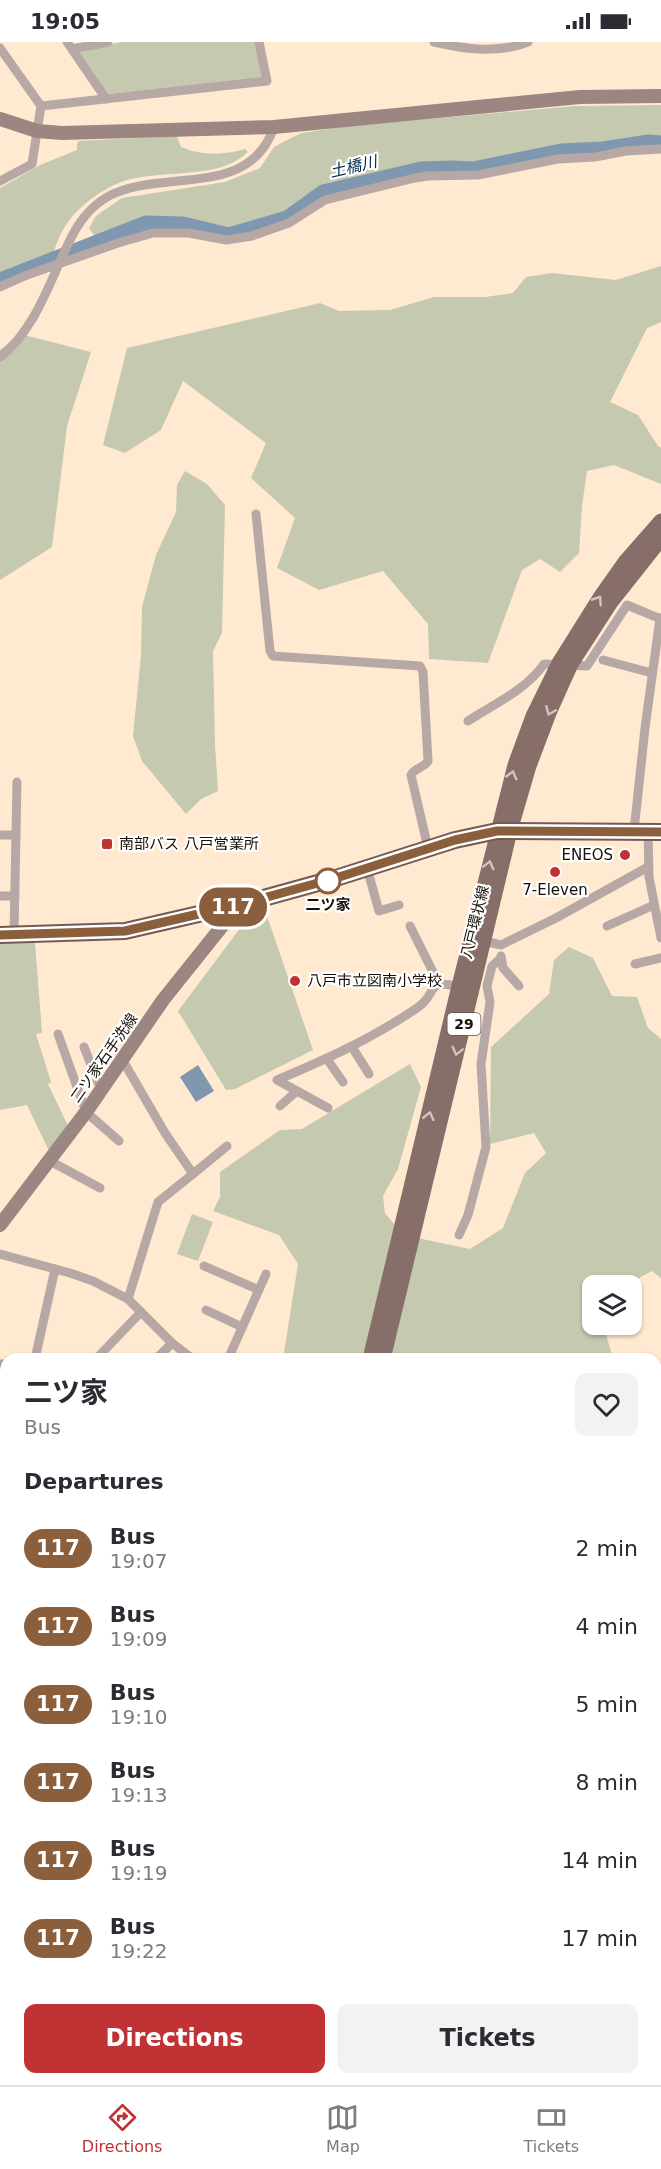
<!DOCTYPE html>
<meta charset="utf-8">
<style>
body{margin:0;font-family:"DejaVu Sans","Noto Sans JP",sans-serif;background:#f2f2f3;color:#2b2b33;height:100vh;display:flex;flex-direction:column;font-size:22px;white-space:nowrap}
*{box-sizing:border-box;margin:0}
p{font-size:20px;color:#7c7c81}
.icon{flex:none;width:33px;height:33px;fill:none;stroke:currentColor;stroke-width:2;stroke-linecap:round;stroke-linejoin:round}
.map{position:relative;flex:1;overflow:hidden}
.details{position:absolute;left:0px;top:1311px;width:662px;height:732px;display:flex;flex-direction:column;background:#fff;border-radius:18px 18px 0 0;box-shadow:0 2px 4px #0004}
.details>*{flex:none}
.badge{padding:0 12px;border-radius:20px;font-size:21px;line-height:39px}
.buttons{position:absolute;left:582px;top:1233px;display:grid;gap:12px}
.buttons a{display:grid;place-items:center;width:60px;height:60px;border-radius:12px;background:#fff;box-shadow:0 2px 4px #0004;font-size:30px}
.map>.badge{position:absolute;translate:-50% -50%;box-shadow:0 0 0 3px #fff}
h2{padding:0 24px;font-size:22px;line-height:54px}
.round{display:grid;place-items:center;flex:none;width:63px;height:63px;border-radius:12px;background:#f2f2f3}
.head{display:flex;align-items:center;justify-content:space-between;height:102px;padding:0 24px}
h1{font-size:28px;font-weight:700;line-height:45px}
.button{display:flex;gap:12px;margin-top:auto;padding:12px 24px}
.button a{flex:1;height:69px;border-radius:12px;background:#c13234;color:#fff;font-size:24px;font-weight:700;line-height:69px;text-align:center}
.button a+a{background:#f2f2f3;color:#2b2b33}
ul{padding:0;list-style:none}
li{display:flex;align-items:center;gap:18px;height:78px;padding:0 24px}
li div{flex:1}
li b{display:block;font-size:22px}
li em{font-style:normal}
li .badge{min-width:66px;font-weight:700;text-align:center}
.status{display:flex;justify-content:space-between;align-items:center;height:42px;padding:0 30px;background:#fff;direction:ltr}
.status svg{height:16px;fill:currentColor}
.dock{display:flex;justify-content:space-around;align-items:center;height:84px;border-top:2px solid #e1e1e2;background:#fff;font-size:16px;color:#7c7c81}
.dock a{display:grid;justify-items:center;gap:3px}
.dock .on{color:#c13234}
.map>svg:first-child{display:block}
</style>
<div class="status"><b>19:05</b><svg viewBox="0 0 49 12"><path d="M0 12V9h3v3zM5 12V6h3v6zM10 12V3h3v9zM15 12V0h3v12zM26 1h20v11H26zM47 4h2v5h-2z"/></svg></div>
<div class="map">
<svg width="661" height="2043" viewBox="0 0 661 2043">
<rect width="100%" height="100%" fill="#ffead1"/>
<g fill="#c4c9af">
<path d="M122 0H257L264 33 260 37 107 52 79 12 81 8Z"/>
<path d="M661 63V97L657 94H651L647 98 600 105H560L503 120 474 124 421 125 374 137 323 147 286 174 230 190 186 181 168 179H145L96 196 89 186 96 174 122 156 225 140 260 126 274 105 293 95 302 91 340 85 575 64Z"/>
<path d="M177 94 181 105C203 114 223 113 245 107L248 110C229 127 208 129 184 131 164 133 143 133 124 139 104 146 81 162 68 180 61 189 56 202 53 213L0 235V146L40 123 77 108V102L79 99Z"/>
<path d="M661 224V280L647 286 610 360 638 373 658 404 661 406V442L614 423 587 429 582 464 579 511 560 530 540 517 522 528 488 621 429 617 428 582 383 529 319 548 277 526 295 476 251 436 266 401 183 339 161 388 125 411 103 403 127 306 320 261 339 269 390 268 434 255H485L513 251 526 235 552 231 616 238Z"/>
<path d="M20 292 91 310 67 384 52 505 0 538V308Z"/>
<path d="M185 429 207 442 225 463 222 591 213 609 215 703 218 749 201 757 186 772 142 719 133 694 141 613 142 565 156 513 176 470 177 443Z"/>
<path d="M267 874 313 1008 235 1047 226 1048 178 969 244 881Z"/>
<path d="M0 901H35L42 991 36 992 51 1040 48 1042 69 1086 50 1111 27 1063 0 1068Z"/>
<path d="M569 905 593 916 612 954 637 955 648 986 661 997V1236L652 1229 626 1243 592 1244V1282L614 1283 606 1292 613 1317H283L298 1222 279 1193 213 1169 220 1155V1130L280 1088 302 1087 410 1022 421 1045 398 1127 383 1154 385 1171 403 1193 470 1207 503 1186 525 1131 546 1111 534 1091 490 1102 491 1005 549 952 554 918Z"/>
<path d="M192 1172 213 1180 198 1219 177 1212Z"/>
<path d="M661 1378V1459L656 1460V1380Z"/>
<path d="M656 1592 661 1597V1871L658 1873 661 1880V2043H542L549 2037H656Z"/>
<path d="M0 1914 6 1915V2037H48L49 2043H0Z"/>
<path d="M126 2037H405L410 2043H125Z"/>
</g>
<path fill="#7f98af" d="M198 1023 214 1049 196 1060 180 1035Z"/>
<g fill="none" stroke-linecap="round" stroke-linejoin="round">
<path stroke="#7f98af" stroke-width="15" d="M0 238 146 181 183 182 229 193 287 176 323 150 421 127 451 126 473 127 561 109 603 107 649 100 661 101"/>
<g stroke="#b7a8a5" stroke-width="9">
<path d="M67 0 106 57"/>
<path d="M434 0C464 7 498 12 528 0"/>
<path d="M0 6 41 64 32 122 0 139"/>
<path d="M72 7 108 0"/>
<path d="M41 64 267 39 259 0"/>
<path d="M0 245 27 233 118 201 153 191H189L226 198 252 194 289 181 325 158 415 136 428 134 478 133 558 117 595 115 626 109 661 107"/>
<path d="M0 315C28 294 44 256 58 224 70 197 80 171 107 155 160 125 249 159 274 85"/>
<path d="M256 472 270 609 273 614 420 624 423 630 428 719C424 726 415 725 411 733L428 806"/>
<path d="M603 618 652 631"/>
<path d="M468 679C494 662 526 648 544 622L587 624 627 563 661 577"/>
<path d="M634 789 645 686 660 576"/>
<path d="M648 789 649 835 661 896"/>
<path d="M0 793H16"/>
<path d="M367 826 379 869 399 863"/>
<path d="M0 854H15"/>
<path d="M410 884 439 942"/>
<path d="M607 884 654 863"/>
<path d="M14 892 17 740"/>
<path d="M484 899 501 903 556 876 648 825"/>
<path d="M501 914 503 926 519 944"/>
<path d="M635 922 661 916"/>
<path d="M58 992 86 1070 119 1099"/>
<path d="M84 1005 101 1048"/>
<path d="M352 1005 369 1032"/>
<path d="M122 1017 165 1091 193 1132 158 1160 128 1257"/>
<path d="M327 1017 343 1040"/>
<path d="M280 1064 297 1049"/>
<path d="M328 1066 277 1038C327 1017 373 996 417 966 440 950 423 936 461 945"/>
<path d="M50 1119 100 1146"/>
<path d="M193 1132 227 1104"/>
<path d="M459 1193 468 1173 486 1105 481 1022 490 960 487 944 492 924 501 916"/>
<path d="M0 1212 70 1231 93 1239 128 1257 172 1301 193 1317"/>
<path d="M204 1224 259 1248"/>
<path d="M206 1268 242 1285"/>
<path d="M35 1317 55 1227"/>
<path d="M96 1317 141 1270"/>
<path d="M156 1317 172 1301"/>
<path d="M228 1317 266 1232"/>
<path d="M0 1322H6"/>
<path d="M0 1507 6 1506"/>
<path d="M656 1541 661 1543"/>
<path d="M0 1556 6 1555"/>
<path d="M0 1615 6 1616"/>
<path d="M0 1665 6 1666"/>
<path d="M0 1715 6 1714"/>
<path d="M0 1748 6 1747"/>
</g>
<g stroke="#9c8681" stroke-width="14">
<path d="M0 77 37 89 62 91 274 85 580 55 661 54"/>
<path d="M0 1183 86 1070 163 958 223 883 231 865"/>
<path d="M0 1380 6 1394"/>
<path d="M57 2037V2043"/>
</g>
<g stroke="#886e68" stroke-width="15">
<path d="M370 1317 459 944 515 723 533 674 559 621 601 554 625 520 661 479"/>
<path d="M383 1317 510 789 529 724 549 671 571 622 611 560 661 497"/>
<path d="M441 2037 445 2043"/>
<path d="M456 2037 462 2043"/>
</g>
<path stroke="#775953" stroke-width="18" d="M0 893 125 889 242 862 336 836 455 798 497 789 661 790"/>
</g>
<defs><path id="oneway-chevron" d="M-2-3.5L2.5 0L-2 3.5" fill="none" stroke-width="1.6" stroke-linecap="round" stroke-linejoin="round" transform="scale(1.5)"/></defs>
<g stroke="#cfc5c3">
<use href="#oneway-chevron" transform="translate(598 558) rotate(-57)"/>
<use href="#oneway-chevron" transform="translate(550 669) rotate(113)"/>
<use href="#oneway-chevron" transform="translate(512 733) rotate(-75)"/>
<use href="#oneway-chevron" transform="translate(489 823) rotate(-76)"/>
<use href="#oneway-chevron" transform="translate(457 1009) rotate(104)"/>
<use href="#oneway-chevron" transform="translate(429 1074) rotate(-77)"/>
</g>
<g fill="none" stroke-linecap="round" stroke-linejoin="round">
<defs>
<path id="line" d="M0 893 125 889 242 862 336 836 455 798 497 789 661 790"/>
</defs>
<use href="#line" stroke="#fff" stroke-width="14"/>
<use href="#line" stroke="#8b5e3c" stroke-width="9"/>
</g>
<g fill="#c13234" stroke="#fff" stroke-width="2">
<rect x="101" y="796" width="12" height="12" rx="3"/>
<circle cx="625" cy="813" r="6"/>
<circle cx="555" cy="830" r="6"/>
<circle cx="295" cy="939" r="6"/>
</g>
<circle fill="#fff" stroke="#8b5e3c" stroke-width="3" cx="328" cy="839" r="12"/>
<g text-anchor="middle" stroke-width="4.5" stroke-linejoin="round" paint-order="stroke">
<rect fill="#fff" stroke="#5d5852" stroke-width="1.5" x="447.5" y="971" width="33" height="22" rx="4.5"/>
<g font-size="14" font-weight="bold" fill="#171008">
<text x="464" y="987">29</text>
</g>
<g font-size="15" fill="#171008" stroke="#fff" text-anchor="start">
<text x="119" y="807">南部バス 八戸営業所</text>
<text x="613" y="818" text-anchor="end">ENEOS</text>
<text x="555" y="853" text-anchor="middle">7-Eleven</text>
<text x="307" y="944">八戸市立図南小学校</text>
</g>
<g font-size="15" font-weight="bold" fill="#171008" stroke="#fff">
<text x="328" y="868">二ツ家</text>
</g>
<g font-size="15" fill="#171008" stroke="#fff">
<text transform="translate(475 880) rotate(-76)" y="5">八戸環状線</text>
<text transform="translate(104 1016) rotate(-55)" y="5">二ツ家石手洗線</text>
</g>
<g font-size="16" font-style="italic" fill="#012d4d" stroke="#fff">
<text transform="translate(353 124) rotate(-13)" y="6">土橋川</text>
</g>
</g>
</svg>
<div class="buttons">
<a><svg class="icon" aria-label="layers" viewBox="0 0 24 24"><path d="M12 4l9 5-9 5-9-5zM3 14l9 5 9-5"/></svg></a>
</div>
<b class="badge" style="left:233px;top:865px;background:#8b5e3c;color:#fff">117</b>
<section class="details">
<div class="head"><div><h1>二ツ家</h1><p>Bus</p></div><a class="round"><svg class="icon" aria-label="heart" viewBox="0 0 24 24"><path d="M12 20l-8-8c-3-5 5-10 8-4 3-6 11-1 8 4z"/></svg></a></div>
<h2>Departures</h2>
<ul>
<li><span class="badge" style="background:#8b5e3c;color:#fff">117</span><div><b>Bus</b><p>19:07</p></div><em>2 min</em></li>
<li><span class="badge" style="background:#8b5e3c;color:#fff">117</span><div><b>Bus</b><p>19:09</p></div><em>4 min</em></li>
<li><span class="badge" style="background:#8b5e3c;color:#fff">117</span><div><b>Bus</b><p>19:10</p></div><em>5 min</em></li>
<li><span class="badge" style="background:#8b5e3c;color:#fff">117</span><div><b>Bus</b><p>19:13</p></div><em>8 min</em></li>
<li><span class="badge" style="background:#8b5e3c;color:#fff">117</span><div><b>Bus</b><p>19:19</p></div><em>14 min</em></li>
<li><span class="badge" style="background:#8b5e3c;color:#fff">117</span><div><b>Bus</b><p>19:22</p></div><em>17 min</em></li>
</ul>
<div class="button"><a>Directions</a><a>Tickets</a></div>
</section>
</div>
<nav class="dock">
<a class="on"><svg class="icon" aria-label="directions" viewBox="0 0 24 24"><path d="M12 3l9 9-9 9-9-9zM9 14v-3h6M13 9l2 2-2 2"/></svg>Directions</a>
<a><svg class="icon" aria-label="map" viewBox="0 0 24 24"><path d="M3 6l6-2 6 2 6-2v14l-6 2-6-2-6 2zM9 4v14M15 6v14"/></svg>Map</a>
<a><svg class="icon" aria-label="tickets" viewBox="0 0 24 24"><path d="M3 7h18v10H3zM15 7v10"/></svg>Tickets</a>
</nav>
